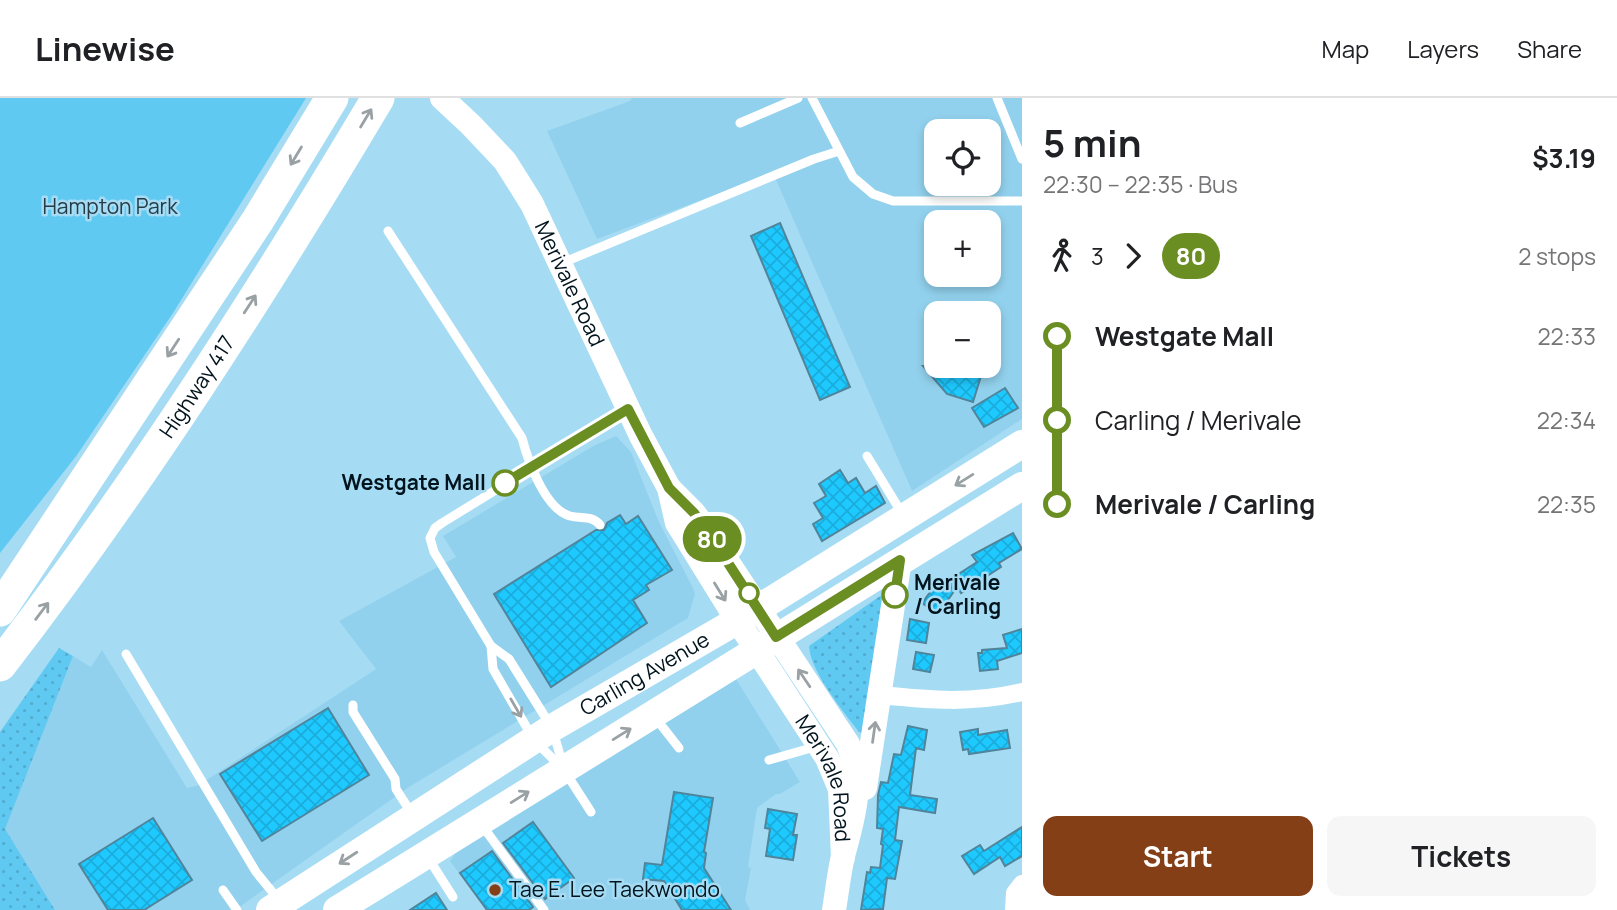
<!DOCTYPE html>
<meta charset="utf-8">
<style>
body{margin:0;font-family:Manrope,sans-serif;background:#f6f6f6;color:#202124;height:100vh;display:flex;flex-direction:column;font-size:26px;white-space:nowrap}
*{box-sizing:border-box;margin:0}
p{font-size:23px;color:#757577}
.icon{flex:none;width:38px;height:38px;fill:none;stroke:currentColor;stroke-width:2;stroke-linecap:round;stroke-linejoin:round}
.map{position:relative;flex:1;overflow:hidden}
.drawer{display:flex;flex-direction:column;background:#fff;width:595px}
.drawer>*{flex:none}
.badge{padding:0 14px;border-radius:23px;font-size:24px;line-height:46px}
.tools{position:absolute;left:924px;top:21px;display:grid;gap:14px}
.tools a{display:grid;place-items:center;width:77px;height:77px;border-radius:14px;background:#fff;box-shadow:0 4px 10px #0003;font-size:35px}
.map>.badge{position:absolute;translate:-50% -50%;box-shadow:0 0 0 4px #fff}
.legs{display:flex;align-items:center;gap:10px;height:77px;padding:0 21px;font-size:23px}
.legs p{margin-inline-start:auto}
.overview{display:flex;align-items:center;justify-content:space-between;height:119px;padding:0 21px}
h1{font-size:38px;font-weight:700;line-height:52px}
.primary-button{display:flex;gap:14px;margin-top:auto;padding:14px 21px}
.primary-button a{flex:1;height:80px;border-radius:14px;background:#843f17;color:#fff;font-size:28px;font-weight:700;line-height:80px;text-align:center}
.primary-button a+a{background:#f6f6f6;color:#202124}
ul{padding:0 21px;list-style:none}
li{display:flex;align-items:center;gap:24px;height:84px;font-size:26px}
li i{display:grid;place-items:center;width:10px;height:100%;margin:0 9px;background:currentColor}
li i::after{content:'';width:18px;height:18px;margin:-9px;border:5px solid;border-radius:50%;background:#fff}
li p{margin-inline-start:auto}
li:first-child i{background:linear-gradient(#0000 50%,currentColor 0)}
li:last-child i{background:linear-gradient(currentColor 50%,#0000 0)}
header{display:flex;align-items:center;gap:42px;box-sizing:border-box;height:98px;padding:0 35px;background:#fff;border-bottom:2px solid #e0e0e0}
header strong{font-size:33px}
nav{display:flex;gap:38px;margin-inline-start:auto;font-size:24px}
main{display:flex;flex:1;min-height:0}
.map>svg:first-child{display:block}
</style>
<header>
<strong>Linewise</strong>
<nav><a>Map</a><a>Layers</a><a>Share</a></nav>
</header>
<main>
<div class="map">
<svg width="1022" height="812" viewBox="0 0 1022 812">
<defs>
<pattern id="grass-dots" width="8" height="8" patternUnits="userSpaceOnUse" patternTransform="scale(1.75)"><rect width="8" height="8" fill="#60c9f2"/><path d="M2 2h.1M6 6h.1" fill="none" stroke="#52accf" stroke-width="1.8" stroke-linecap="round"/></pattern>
<pattern id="building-cross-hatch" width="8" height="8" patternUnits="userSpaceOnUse" patternTransform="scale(1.75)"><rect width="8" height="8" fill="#1ec9ff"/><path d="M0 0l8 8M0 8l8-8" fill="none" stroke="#1aacda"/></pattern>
</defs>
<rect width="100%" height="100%" fill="#a5dcf4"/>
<g fill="#92d1ed" fill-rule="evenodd">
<path d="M632 0H1022V321L912 393 773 75 597 141 547 33 630 3ZM936 33H989V86H936ZM936 124H989V177H936ZM936 215H989V268H936Z"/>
<path d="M616 338 631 354 659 424 693 490 695 496 688 520 409 689 235 812H55L4 731 73 558 91 569 102 552 187 690 199 687 376 571 339 523 456 459 443 438 595 347Z"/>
<path d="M736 581 800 684 780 696H776L757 710 748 769 751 770 745 802 750 812H486L450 763 458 752Z"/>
</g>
<g fill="url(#grass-dots)">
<path d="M880 498 884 499 864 636 859 634C843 613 810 573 809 548Z"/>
<path d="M59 550 73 558 5 731 55 812H0V634Z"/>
</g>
<path fill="#60c9f2" d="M0 0H306L173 215 77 357 0 455Z"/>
<g fill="url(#building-cross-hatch)" stroke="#50849a" stroke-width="2">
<path d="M780 125 850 289 820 302 751 138Z"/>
<path d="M923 268H984L973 304 947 296Z"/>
<path d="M1005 290 1018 310 984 329 972 310Z"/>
<path d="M840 372 848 385 856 380 865 395 876 388 885 405 822 443 813 426 823 420 814 405 826 398 819 386Z"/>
<path d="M620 417 626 426 638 418 672 472 646 487 649 492 633 502 647 525 551 589 494 496 596 432H604L607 425Z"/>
<path d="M1013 435 1022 451 999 465 1001 469 961 495 957 489 938 516 922 505 934 489 937 490 977 464 972 457Z"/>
<path d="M910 521 929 525 926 545 907 542Z"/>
<path d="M1022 531V555L997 563 998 571 980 573 978 555H982V552L1007 550 1003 537Z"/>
<path d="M916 554 934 557 930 574 913 571Z"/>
<path d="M328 610 369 677 262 743 220 676Z"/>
<path d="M908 628 927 632 924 652 916 650 910 697 937 701 935 715 899 709 895 742 902 743 895 781 887 780 883 811 861 812 867 774 870 775 871 769 880 770 883 747 881 746 883 731 877 730 878 697 881 684 888 685 894 656 901 657Z"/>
<path d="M978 631V637L1007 632 1010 650 969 656 968 651 963 652 960 634Z"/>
<path d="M674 694 713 700 704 754 706 755 704 770 731 812H682L664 783 643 781 645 765 662 767Z"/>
<path d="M768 711 797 716 793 737H797L793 762 766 758 770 731 765 730Z"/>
<path d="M153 720 192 782 144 812H108L79 766Z"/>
<path d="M533 724 574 780 545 801 503 745Z"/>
<path d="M1022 729V758L1005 768 1000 759 974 776 962 758 980 747 984 753Z"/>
<path d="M492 753 533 809 529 812H487L460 775Z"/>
<path d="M436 795 447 812H410Z"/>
</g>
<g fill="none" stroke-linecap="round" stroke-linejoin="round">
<g stroke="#fff" stroke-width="9">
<path d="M812 0 853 79 873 96 893 103H1022"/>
<path d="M997 0 1022 61"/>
<path d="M740 25 798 0"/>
<path d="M388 133 522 340C528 363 545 411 570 418 582 421 592 417 600 427"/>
<path d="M562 165 814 61 839 53"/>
<path d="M867 358 903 417"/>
<path d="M491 548 493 571 534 642 564 672 591 714"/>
<path d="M126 556 256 774 279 802"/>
<path d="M353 607V614L395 681 396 691 412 716"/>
<path d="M654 618 679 650"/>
<path d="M769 662 818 648"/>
<path d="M563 667 552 630 509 561 491 548 434 454 430 440 435 430 442 425 626 312"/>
<path d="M481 726 544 812"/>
<path d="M427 758 453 799"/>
<path d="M223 792 237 812"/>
</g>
<g stroke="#fff" stroke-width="18">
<path d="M880 597C930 602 971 606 1022 594"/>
<path d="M1014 812 1015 795 1022 786"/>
</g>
<g stroke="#fff" stroke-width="24">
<path id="s1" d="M442 0 471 27 505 63 532 106 641 338 669 390 677 425 737 522 827 660 840 691 843 760"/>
<path d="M669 390 694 415 708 434 848 646C864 688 854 717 843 758 839 775 837 794 834 812"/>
<path d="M865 690 900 462"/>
</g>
<g stroke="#fff" stroke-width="28">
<path id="s2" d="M270 812 552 630 759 510 1022 346"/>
<path d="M337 812 1022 388"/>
</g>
<g stroke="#fff" stroke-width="33">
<path d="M0 512 258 122 332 0"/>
<path id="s3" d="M0 567C139 387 262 195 378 0"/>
</g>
</g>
<defs><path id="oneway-shaft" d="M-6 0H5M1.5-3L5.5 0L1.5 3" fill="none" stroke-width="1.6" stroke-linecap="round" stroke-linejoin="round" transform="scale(1.75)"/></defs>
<g stroke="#99a1a4">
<use href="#oneway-shaft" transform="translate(366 20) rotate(-59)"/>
<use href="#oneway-shaft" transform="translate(296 58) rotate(121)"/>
<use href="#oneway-shaft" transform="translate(250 206) rotate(-57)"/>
<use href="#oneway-shaft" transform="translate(173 250) rotate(123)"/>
<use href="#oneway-shaft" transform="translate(964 382) rotate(148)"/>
<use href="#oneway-shaft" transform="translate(720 494) rotate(58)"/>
<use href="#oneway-shaft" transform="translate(42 513) rotate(-53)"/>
<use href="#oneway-shaft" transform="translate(804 580) rotate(-124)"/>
<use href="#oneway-shaft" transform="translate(516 610) rotate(60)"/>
<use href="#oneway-shaft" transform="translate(874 634) rotate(-82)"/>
<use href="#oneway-shaft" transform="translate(622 636) rotate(-32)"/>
<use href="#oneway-shaft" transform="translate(520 699) rotate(-32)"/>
<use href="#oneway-shaft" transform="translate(348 760) rotate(147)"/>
</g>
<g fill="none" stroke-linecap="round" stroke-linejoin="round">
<defs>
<path id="line-1" d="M505 385 628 311 669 390 694 415 708 434 776 539 900 462 895 497"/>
</defs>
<use href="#line-1" stroke="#fff" stroke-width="16"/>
<use href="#line-1" stroke="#6b8e23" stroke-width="10"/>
</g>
<g fill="#fff" stroke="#6b8e23" stroke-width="3.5">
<circle cx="505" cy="385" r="12"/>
<circle cx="749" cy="495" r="9"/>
<circle cx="895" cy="497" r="12"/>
</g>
<circle fill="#843f17" stroke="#a5dcf4" stroke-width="2.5" cx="495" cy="792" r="7"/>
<g text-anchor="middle" stroke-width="5" stroke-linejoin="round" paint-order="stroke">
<g font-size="21" fill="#243c47" stroke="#a5dcf4">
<text x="110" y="116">Hampton Park</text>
</g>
<g font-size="21" fill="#01131c" stroke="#a5dcf4">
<text dy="7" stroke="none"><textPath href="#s1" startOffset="228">Merivale Road</textPath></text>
<text dy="7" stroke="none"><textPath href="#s3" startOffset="341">Highway 417</textPath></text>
<text dy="7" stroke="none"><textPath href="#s2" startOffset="443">Carling Avenue</textPath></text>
<text dy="7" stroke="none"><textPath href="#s1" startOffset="789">Merivale Road</textPath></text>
</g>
<g font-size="21" font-weight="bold" fill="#01131c" stroke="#a5dcf4" text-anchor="end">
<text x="486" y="392">Westgate Mall</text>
<text x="914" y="492" text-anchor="start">Merivale<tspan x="914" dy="24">/ Carling</tspan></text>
</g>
<g font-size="21" fill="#01131c" stroke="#a5dcf4" text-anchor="start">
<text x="509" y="799">Tae E. Lee Taekwondo</text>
</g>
</g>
</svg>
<div class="tools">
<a><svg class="icon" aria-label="locate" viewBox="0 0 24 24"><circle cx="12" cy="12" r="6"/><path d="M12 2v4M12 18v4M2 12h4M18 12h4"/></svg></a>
<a>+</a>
<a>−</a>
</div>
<b class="badge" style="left:712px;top:441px;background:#6b8e23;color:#fff">80</b>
</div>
<section class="drawer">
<div class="overview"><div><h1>5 min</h1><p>22:30 – 22:35 · Bus</p></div><b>$3.19</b></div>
<div class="legs"><svg class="icon" aria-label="walk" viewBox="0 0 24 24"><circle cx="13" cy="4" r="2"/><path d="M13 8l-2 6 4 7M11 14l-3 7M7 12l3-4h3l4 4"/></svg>3<svg class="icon" aria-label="forward" viewBox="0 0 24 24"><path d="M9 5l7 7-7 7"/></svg><b class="badge" style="background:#6b8e23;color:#fff">80</b><p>2 stops</p></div>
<ul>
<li><i style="color:#6b8e23"></i><b>Westgate Mall</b><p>22:33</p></li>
<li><i style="color:#6b8e23"></i><span>Carling / Merivale</span><p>22:34</p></li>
<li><i style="color:#6b8e23"></i><b>Merivale / Carling</b><p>22:35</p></li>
</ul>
<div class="primary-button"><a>Start</a><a>Tickets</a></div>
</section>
</main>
